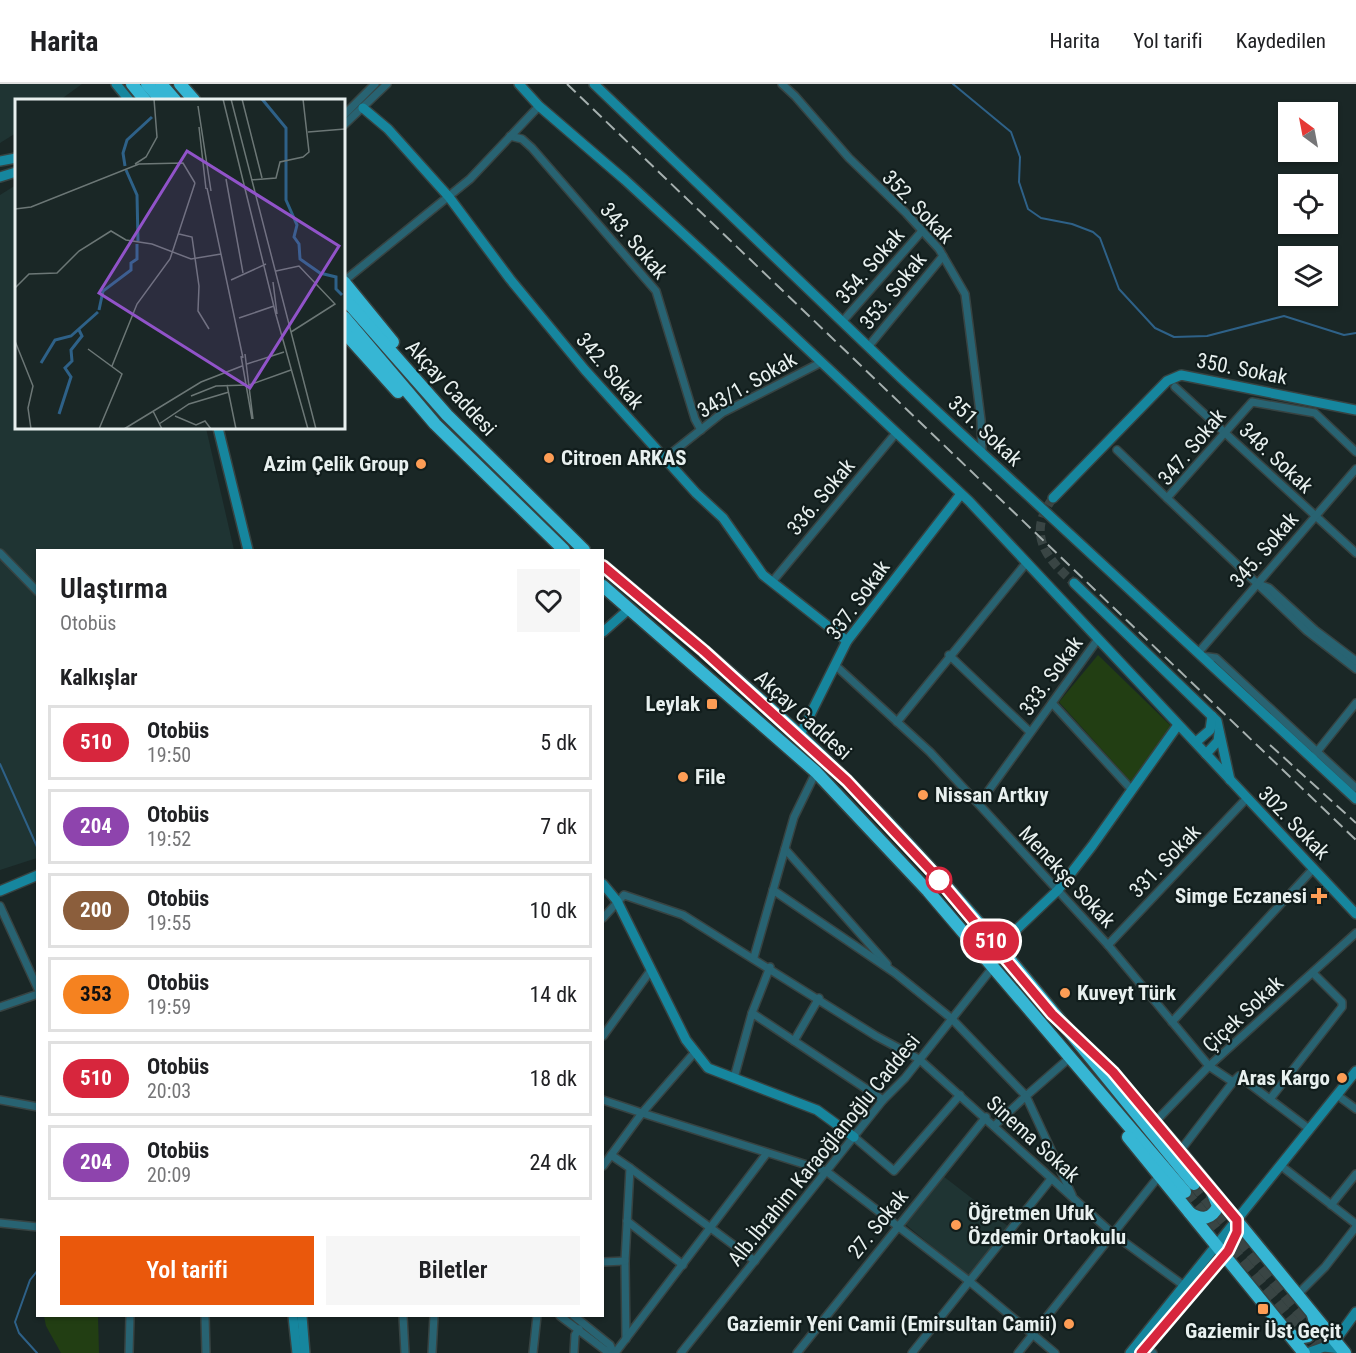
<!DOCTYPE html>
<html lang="tr">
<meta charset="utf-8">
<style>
body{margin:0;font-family:"Roboto Condensed",sans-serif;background:#f6f6f6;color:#202124;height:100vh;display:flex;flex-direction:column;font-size:22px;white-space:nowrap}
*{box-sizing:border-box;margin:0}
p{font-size:20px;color:#757577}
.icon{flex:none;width:33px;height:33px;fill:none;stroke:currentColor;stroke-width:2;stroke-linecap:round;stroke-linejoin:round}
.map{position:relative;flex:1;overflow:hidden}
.panel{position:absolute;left:36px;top:465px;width:568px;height:768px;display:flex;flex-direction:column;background:#fff;border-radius:0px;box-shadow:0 2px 4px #0004}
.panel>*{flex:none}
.badge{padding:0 12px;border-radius:20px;font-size:21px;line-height:39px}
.needle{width:39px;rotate:328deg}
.tools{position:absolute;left:1278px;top:18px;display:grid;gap:12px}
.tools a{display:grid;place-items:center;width:60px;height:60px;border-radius:0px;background:#fff;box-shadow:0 2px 4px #0004;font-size:30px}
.map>.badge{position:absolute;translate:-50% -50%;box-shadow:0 0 0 3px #fff}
h2{padding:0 24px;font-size:22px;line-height:54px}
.round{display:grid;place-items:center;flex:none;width:63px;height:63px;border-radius:0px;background:#f6f6f6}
.summary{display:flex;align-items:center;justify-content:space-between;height:102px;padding:0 24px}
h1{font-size:28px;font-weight:600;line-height:45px}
.action{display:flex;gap:12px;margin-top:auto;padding:12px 24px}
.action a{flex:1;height:69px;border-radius:0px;background:#ea580c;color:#fff;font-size:24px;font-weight:600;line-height:69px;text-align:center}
.action a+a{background:#f6f6f6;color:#202124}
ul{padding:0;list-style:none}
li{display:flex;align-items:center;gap:18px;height:75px;margin:0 12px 9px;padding:0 12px;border:3px solid #e0e0e0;border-radius:0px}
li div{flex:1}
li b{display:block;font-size:22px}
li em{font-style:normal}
li .badge{min-width:66px;font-weight:700;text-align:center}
header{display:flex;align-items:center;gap:36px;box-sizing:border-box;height:84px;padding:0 30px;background:#fff;border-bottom:2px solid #e0e0e0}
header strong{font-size:28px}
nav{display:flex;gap:33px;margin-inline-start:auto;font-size:21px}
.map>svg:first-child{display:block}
</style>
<header>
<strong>Harita</strong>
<nav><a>Harita</a><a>Yol tarifi</a><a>Kaydedilen</a></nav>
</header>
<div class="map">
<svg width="1356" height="1269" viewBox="0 0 1356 1269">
<rect width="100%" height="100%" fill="#1a2726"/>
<g fill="#1f3433">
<path d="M0 0H82L60 16H16V49L0 59Z"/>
<path d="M16 101V344H206L234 466H38L37 774 0 786V111Z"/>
<path d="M943 1092 1009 1143 969 1193 904 1139Z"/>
</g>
<g fill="#223e13">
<path d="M1098 571 1171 642 1131 698 1059 618Z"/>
<path d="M44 1232H98L99 1269H61L46 1242Z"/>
</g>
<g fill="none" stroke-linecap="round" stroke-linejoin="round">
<g stroke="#2e6188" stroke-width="2">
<path d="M953 0 1011 48 1020 73 1019 98 1028 125 1041 134 1072 140 1093 148 1100 154 1119 205 1155 244 1174 253 1207 252 1284 232 1344 251 1356 249"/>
<path d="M0 680 38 765"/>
<path d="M37 1269 19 1249 15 1238 30 1196 38 1186"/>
</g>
<path stroke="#394544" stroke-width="9" stroke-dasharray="9 4.5" stroke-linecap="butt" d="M1053 414C1026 450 1046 474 1074 499"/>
<g stroke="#394544" stroke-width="12" stroke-dasharray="12 6" stroke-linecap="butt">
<path d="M1194 1100 1333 1269"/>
<path d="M1185 1108 1318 1269"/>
</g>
<defs>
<g id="street">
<path d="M782 0 795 12 849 74 906 129 939 165 965 210 981 336 982 368"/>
<path d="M344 31 375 0"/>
<path d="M344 41 387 0"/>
<path d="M510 52 522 55 532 64 656 207 695 335 701 346"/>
<path d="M344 197 470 95 539 22"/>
<path d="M842 238 922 147"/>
<path d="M868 263 943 172"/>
<path d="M1175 303 1356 469"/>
<path d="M1117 366 1167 414"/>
<path d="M1356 368 1315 329 1252 318 1167 414 1307 547 1356 585"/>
<path d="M664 375 722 329 820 279"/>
<path d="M0 469 38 508"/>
<path d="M772 498 896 349"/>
<path d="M1261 501 1269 504 1315 546 1356 577"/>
<path d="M1198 569 1356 385"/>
<path d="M949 571 1030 648"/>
<path d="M1201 572 1216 574 1356 704"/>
<path d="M835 581 930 668 985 727 1108 861 1209 982 1155 1038"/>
<path d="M1052 619 1131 705"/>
<path d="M897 638 1027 478"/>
<path d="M1316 669 1356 619"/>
<path d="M979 720 1098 555"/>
<path d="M785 765 887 880"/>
<path d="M773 806 895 889 952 935 1026 1012 1066 977"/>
<path d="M0 822 38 905"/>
<path d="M603 834 624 811 683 831 876 952 919 975 1112 1149 1183 1201"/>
<path d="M1108 861 1246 715"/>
<path d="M754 873 794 733 816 688"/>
<path d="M0 923 38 910"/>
<path d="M752 929 770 883"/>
<path d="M1172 938 1313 785"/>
<path d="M603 952 651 886"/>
<path d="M794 957 819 914"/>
<path d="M695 968 642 1029 826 1087 969 1197 1055 1269"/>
<path d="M734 994 752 929 883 1016"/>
<path d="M1233 998 1239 992 1308 1044"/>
<path d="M1337 1011 1356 1025"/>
<path d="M1270 1015 1342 923V918L1313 889"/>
<path d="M0 1016 38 1023"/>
<path d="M603 1016 642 1029 603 1082"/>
<path d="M994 1042 1026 1012 1072 1111"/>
<path d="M854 1053 894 1087 960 1011"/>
<path d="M1180 1067 1233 998 1209 982 1356 849"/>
<path d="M611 1071 630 1084 625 1177 626 1255"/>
<path d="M1280 1081 1356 1140"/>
<path d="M630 1084 755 1177"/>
<path d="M1331 1121 1356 1090"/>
<path d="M627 1137 683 1181"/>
<path d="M0 1139 38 1143"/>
<path d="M603 1178 625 1177"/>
<path d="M1298 1210 1325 1183 1356 1143"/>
<path d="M205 1232 206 1269"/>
<path d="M403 1232 405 1269"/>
<path d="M560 1232 605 1266 612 1267"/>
<path d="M574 1232 610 1261 613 1268"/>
<path d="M1146 1263 1153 1269"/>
<path d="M129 1269 130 1232"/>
<path d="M432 1269 434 1232"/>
<path d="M533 1269 537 1232"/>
<path d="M574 1269 575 1251 579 1245"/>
<path d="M615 1269 767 1069"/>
<path d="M681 1269 883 1016 905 994 993 883"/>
<path d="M797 1269 986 1033"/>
<path d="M912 1269 1051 1095"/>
<path d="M1018 1269 1159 1092"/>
</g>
<g id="secondary">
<path d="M116 0 129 16"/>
<path d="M519 0 539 22 625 96 782 241 969 417 1356 830"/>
<path d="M594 0 901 294 1356 715"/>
<path d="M363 24 388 45 449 113 510 195 585 286 696 409 723 434 763 491 847 557"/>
<path d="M0 77 16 74"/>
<path d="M0 93 16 88"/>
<path d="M218 344 248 466"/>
<path d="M1053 414 1167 297 1181 291 1356 326"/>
<path d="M1074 499 1217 637 1230 696"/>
<path d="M603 548 629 525"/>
<path d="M799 653 847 557 961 410"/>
<path d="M1196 658 1210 646 1212 632"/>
<path d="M1206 670 1218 657 1219 649"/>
<path d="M603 800 617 817 686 956 708 984 817 1026 854 1053"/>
<path d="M0 807 38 791"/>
<path d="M997 864 1058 806 1092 762 1178 641"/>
<path d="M293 1232 297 1269"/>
<path d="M302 1232 305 1269"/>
<path d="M1335 1257 1356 1228"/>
<path d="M1130 1269 1356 987"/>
<path d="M1141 1269 1189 1209 1228 1167 1237 1148V1136"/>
<path d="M1307 1269 1324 1263 1341 1265"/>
</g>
<g id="highway">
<path d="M132 0 145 16"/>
<path d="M147 0 161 16"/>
<path d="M161 0 175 16"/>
<path d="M180 0 194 16"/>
<path d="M344 198 393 258"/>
<path d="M344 214 447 331 584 466"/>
<path d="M344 233 435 340 564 466"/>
<path d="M344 248 398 308"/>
<path d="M603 482C686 552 771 621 848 698 973 822 1081 964 1194 1100"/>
<path d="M603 502 816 688 928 807 1185 1108"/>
<path d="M1096 972 1180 1067 1345 1269"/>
<path d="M1128 1053 1304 1269"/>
<path d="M1190 1129C1202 1137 1212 1135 1218 1122L1213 1110"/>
<path d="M1288 1249 1297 1254 1308 1252 1316 1242 1313 1231"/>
</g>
</defs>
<use href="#street" stroke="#374342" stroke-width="10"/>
<use href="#secondary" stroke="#374342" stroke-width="12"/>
<use href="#highway" stroke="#374342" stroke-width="15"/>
<use href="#street" stroke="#286372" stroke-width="7"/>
<use href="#secondary" stroke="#16869e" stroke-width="9"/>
<use href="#highway" stroke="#36b6d4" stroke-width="12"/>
<g stroke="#a6b0af" stroke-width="2" stroke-dasharray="12 6" stroke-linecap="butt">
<path d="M567 0 1356 756"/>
<path d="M1270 661 1356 739"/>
</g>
</g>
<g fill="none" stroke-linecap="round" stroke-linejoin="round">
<defs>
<path id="line" d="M603 482 704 567 847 697 936 792 1052 930 1113 988 1237 1136V1148L1228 1167 1141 1269"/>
</defs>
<use href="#line" stroke="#fff" stroke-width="14"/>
<use href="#line" stroke="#d7263d" stroke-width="9"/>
</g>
<g fill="#fd9d55" stroke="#111d1c" stroke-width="2">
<circle cx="549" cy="374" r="6"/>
<circle cx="421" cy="380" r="6"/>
<rect x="706" y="614" width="12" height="12" rx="3"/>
<circle cx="683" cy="693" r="6"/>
<circle cx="923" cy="711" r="6"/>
<path d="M1316 803h6v6h6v6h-6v6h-6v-6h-6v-6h6z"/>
<circle cx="1065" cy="909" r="6"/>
<circle cx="1342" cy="994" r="6"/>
<circle cx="956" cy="1141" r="6"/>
<rect x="1257" y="1219" width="12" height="12" rx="3"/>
<circle cx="1069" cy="1240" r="6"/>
</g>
<circle fill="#fff" stroke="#d7263d" stroke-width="3" cx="939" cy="796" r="12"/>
<g text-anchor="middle" stroke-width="4.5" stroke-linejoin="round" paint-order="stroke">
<g font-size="21" fill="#e8f0ef" stroke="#111d1c">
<text transform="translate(918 123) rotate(46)" y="7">352. Sokak</text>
<text transform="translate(634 157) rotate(50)" y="7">343. Sokak</text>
<text transform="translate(870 182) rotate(-49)" y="7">354. Sokak</text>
<text transform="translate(893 207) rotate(-51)" y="7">353. Sokak</text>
<text transform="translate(1242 285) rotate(11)" y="7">350. Sokak</text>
<text transform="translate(610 287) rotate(50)" y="7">342. Sokak</text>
<text transform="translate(747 301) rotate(-30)" y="7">343/1. Sokak</text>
<text transform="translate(451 304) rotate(47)" y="7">Akçay Caddesi</text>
<text transform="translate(985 347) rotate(43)" y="7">351. Sokak</text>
<text transform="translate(1192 363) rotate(-50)" y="7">347. Sokak</text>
<text transform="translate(1276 374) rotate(43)" y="7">348. Sokak</text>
<text transform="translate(821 413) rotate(-50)" y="7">336. Sokak</text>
<text transform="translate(1264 466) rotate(-49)" y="7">345. Sokak</text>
<text transform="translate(858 516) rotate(-54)" y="7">337. Sokak</text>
<text transform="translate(1051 592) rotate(-54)" y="7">333. Sokak</text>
<text transform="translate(803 631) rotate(42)" y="7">Akçay Caddesi</text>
<text transform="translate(1294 739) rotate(46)" y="7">302. Sokak</text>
<text transform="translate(1165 777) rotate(-46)" y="7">331. Sokak</text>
<text transform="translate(1067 793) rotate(47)" y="7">Menekşe Sokak</text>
<text transform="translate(1243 930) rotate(-43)" y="7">Çiçek Sokak</text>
<text transform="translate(1033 1055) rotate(42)" y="7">Sinema Sokak</text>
<text transform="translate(824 1066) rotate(-51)" y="7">Alb.İbrahim Karaoğlanoğlu Caddesi</text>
<text transform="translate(878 1140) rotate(-51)" y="7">27. Sokak</text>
</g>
<g font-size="21" font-weight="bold" fill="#e8f0ef" stroke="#111d1c" text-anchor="start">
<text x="561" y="381">Citroen ARKAS</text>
<text x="409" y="387" text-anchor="end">Azim Çelik Group</text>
<text x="700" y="627" text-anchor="end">Leylak</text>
<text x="695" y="700">File</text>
<text x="935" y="718">Nissan Artkıy</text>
<text x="1307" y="819" text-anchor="end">Simge Eczanesi</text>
<text x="1077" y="916">Kuveyt Türk</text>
<text x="1330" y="1001" text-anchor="end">Aras Kargo</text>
<text x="968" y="1136">Öğretmen Ufuk<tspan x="968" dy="24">Özdemir Ortaokulu</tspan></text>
<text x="1057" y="1247" text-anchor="end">Gaziemir Yeni Camii (Emirsultan Camii)</text>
<text x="1263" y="1254" text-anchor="middle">Gaziemir Üst Geçit</text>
</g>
</g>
<g transform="translate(15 15)">
<rect width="330" height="330" fill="#1a2726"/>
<path fill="none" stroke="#2e6188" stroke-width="3" d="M247 0 271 29V101L282 126 279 138 284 145 285 160 305 174 321 178V190L327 196M110 67 108 54 112 41 137 18M111 71 122 96 123 142M84 211 88 192 116 171V164L122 160V145M26 264 40 241 56 237 83 213M44 315 56 278 50 269 57 262 56 251 67 237 64 231"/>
<path fill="none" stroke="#6c7776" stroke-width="1.5" d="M208 0 261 216M216 0 301 330M227 0 247 79M183 7 196 92M184 28 191 90M293 33 330 30M120 65 131 58 142 38 139 0M211 80 228 174M236 81 261 79 265 63 288 58 294 53 288 0M192 89 228 259M0 110 16 108 124 65 168 64 180 84M164 135 177 138 184 187 183 212 194 230M261 172 284 167 320 205 276 233M216 181 251 165M258 183 262 215M0 189 14 175 42 174 64 152 96 132 111 141 137 145 176 160 206 155M261 216 293 330M224 219 259 207M0 242 18 287 13 309 16 330M73 250 107 275 84 330M230 255 238 320M226 257 237 320M232 265 269 253M97 267 122 205 155 160 180 84M212 286 221 330M234 286 276 271M176 297 201 287 232 286M138 312 147 330M160 317 181 326 190 322 196 330M144 325 174 305 214 293M109 330 186 283 227 267"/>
<path fill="#9153c9" fill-opacity="0.15" stroke="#9153c9" stroke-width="3" d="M172 52 324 147 235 289 84 194Z"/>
<rect width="330" height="330" fill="none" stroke="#e8f0ef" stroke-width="3"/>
</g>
</svg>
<div class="tools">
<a><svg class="needle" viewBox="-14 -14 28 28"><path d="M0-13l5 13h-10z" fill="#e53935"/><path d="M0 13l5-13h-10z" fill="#757577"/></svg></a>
<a><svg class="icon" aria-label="locate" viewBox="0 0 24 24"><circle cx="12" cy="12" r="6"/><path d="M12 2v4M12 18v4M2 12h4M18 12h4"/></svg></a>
<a><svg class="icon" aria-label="layers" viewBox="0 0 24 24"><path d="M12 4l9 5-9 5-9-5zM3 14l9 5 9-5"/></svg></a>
</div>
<b class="badge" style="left:991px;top:857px;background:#d7263d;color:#fff">510</b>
<section class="panel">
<div class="summary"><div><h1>Ulaştırma</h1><p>Otobüs</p></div><a class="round"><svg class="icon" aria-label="heart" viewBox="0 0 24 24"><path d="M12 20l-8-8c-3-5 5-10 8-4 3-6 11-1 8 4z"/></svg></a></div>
<h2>Kalkışlar</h2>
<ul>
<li><span class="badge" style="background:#d7263d;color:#fff">510</span><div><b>Otobüs</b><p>19:50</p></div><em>5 dk</em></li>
<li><span class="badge" style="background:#8e44ad;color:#fff">204</span><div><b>Otobüs</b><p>19:52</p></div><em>7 dk</em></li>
<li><span class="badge" style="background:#8b5e3c;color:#fff">200</span><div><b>Otobüs</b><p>19:55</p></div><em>10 dk</em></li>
<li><span class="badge" style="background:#f58220;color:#111">353</span><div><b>Otobüs</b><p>19:59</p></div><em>14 dk</em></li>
<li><span class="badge" style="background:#d7263d;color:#fff">510</span><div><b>Otobüs</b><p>20:03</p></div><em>18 dk</em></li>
<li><span class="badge" style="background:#8e44ad;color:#fff">204</span><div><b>Otobüs</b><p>20:09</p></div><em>24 dk</em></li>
</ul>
<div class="action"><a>Yol tarifi</a><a>Biletler</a></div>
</section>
</div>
